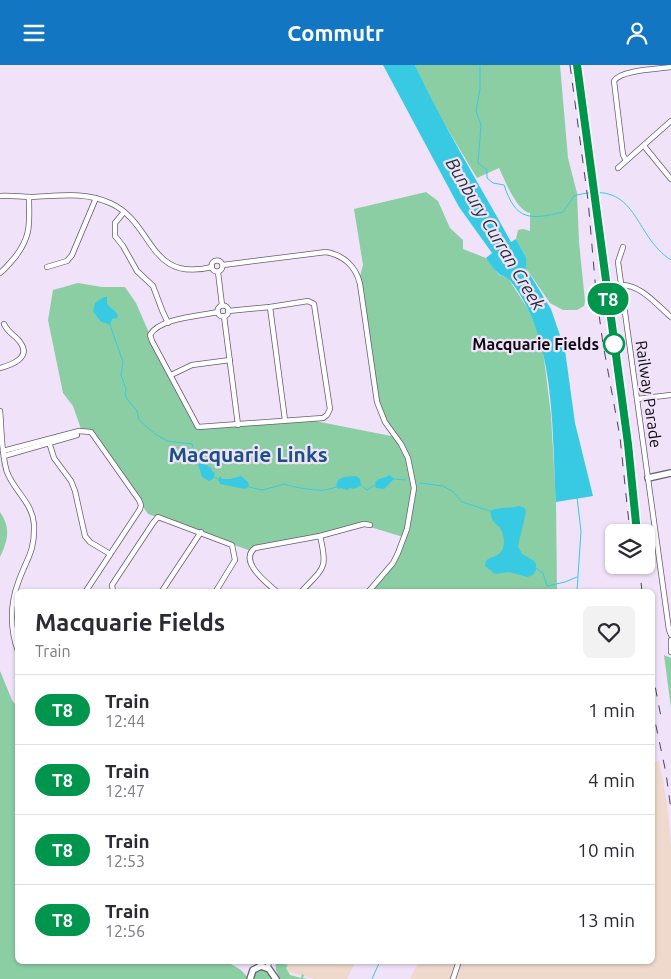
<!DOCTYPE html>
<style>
body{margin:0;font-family:Ubuntu,sans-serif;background:#f2f2f3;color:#2b2b33;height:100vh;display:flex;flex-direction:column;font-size:19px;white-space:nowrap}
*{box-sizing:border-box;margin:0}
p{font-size:16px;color:#7c7c81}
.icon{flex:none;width:28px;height:28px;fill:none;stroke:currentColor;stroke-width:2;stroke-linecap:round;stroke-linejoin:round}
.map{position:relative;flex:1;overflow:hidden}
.sheet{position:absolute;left:15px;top:524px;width:640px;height:375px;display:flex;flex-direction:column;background:#fff;border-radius:8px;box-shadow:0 1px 4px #0004}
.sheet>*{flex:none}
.badge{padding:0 10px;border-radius:16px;font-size:18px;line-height:32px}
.buttons{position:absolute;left:605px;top:459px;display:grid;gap:10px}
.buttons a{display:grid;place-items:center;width:50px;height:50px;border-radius:8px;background:#fff;box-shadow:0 1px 4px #0004;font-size:25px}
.map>.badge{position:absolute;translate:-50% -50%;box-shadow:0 0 0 2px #fff}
.round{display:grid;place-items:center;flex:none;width:52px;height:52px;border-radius:8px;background:#f2f2f3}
.overview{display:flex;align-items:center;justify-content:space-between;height:85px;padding:0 20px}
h1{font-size:24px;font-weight:600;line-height:38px}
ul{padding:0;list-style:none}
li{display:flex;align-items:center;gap:15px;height:70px;padding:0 20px;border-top:1px solid #e1e1e2}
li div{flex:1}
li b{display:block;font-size:19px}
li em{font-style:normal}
li .badge{min-width:55px;font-weight:700;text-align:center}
header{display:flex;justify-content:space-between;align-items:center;height:65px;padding:0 20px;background:#1276c2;color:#fff;font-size:22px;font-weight:600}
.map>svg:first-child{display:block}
</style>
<header><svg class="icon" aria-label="menu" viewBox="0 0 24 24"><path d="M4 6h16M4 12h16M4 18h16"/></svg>Commutr<svg class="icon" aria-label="person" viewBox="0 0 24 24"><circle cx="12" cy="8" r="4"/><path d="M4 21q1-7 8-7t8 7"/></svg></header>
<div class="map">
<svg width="671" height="914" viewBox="0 0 671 914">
<rect width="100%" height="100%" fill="#f0e2f9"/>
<g fill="#efd9cd">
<path d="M659 696 667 739 671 781V914H410L419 896H652V697Z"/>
<path d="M280 896H356L347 914H314L276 903Z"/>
</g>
<g fill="#8bcea4">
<path d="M415 0H560L568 93 577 128 579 177 585 236 584 241 577 245H563L550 238 526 203V192L516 174 518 165 523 164 530 166V148C516 145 505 115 499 103L477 113 433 40Z"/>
<path d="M426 127 438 136 450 163 463 175V184L486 193 499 210 508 213 528 244 538 267 543 286 551 350 556 437 557 526H370L393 499 403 472 364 460 255 483 251 486 148 449 92 367H82L73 341 63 328 48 255 53 225 78 218 102 222H125L136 238 150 270 199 363 305 354 396 372 379 345 359 215 363 200 354 144Z"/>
<path d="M0 447C11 463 8 475 0 492Z"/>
<path d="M664 590 671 593V643Z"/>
<path d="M0 606 12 635 17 642 18 896H226L241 905 249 914H0Z"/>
<path d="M275 896H285L284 899 288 900 286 903 290 910 301 913 302 909 304 910 303 913 308 914H280L276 905Z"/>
<path d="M262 904 268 906 271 914H253L256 906Z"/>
</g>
<g fill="#38cae3">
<path d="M383 0H415C443 61 479 118 511 177L516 174 526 192V203L551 244 565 285 575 358 593 431 556 437C552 369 556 283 517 225 515 222 511 216 507 213 504 211 500 211 498 208 493 204 490 198 486 193L492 188 459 142Z"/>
<path d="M104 232H107V239C111 244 118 246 118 253L112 254 110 260 100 256 93 246 95 238Z"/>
<path d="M198 399H205L212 404V406L215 408 213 414 209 416 202 412Z"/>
<path d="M390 410 394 414 384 424 376 423 375 418C377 413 385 413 390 410Z"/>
<path d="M220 411 222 414H230L241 411 248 417 249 422 245 424 220 419 218 415Z"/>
<path d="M356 411 360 414 361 420 354 424 350 423 347 425 341 423 339 424 336 422 338 415 344 412Z"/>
<path d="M519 441 525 443 526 447 518 481 522 489 533 495 536 499V505L533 510 527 512 509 507 495 509 485 501C486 491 492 494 499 489 506 483 505 471 500 463 498 460 494 458 492 454 491 451 491 449 490 446 500 441 509 444 519 441Z"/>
</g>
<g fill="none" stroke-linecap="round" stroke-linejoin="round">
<g stroke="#38cae3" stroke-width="1">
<path d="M480 0V24L476 46 481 60 478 98 487 105V113L493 118 504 120C516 156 530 155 563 147L574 131 577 130C639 115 632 170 671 195"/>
<path d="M110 260 123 297 121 310 126 324 125 329 127 334 137 346 139 355 155 369 167 376 192 379 198 399"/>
<path d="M214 412 218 414"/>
<path d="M394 414 406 415"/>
<path d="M420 418 443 421 452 426 462 437 490 446"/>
<path d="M361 420 367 425 375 420"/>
<path d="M249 422 262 425 285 419C290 422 318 426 324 425 328 425 332 423 336 422"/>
<path d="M536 503 543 508 547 521 565 517 577 512"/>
<path d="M577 526 581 466 577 432"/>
<path d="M372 914 380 896"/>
</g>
<defs>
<g id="street">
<path d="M644 81 671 114"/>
<path d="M626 95 623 90 614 16C620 5 658 4 671 2"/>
<path d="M618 103 671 56"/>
<path d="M0 131C10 130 20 132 31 132 58 131 84 126 110 138 155 158 147 218 212 202"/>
<path d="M124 147 115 158V171L123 181 137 206 153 221 162 245 168 258"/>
<path d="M623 182 618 197 669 565 671 570"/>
<circle cx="217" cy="201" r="5.5"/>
<path d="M223 200 326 187C343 190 356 201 360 219L377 337 385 357 401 379 408 393 414 423 407 464 398 488 393 498 369 526"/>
<path d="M47 202 67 196 72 190 96 133"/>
<path d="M218 207 222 240"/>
<path d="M0 208C6 203 11 197 16 191 32 169 29 158 29 132"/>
<path d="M621 220C640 219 657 240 671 252"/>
<circle cx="223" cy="246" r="5.5"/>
<path d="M270 242 285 355"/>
<path d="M218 247C200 251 159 253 150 270L152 276 198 362 323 353 327 350 330 344 314 239 308 236 270 242 228 246"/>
<path d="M224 251 238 360"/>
<path d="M0 303C11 300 32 293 20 277 15 270 8 268 4 259"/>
<path d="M171 310 192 300 230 295"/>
<path d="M637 334 671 330"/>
<path d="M0 346C2 366 1 388 7 407 14 426 33 438 34 460 35 488 26 494 18 518 10 539 10 565 18 586"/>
<path d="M48 374 54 393 71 416 75 426 85 471 90 477 110 489"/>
<path d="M3 386 79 366 91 367 139 435 141 440 140 444 86 526"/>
<path d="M4 391 77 370"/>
<path d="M113 526 112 520 153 458 158 452 232 480 235 495 216 526"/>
<path d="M162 526 201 467"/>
<path d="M276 526C267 518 238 496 255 483L320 471 364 459 370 460"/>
<path d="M302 526C324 502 328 504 320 471"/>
<path d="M671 575V587"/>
<path d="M268 902 269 896"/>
<path d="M453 914 459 896"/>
</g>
<g id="secondary">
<path d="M648 413 671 408"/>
<path d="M250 914 253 905 261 901 269 904 276 914"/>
</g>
</defs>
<use href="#street" stroke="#695d71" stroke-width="6"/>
<use href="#secondary" stroke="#695d71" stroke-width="8"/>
<use href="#street" stroke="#fff" stroke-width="4.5"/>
<use href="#secondary" stroke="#fff" stroke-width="5.5"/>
<g stroke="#4c4550" stroke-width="1" stroke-dasharray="9 9" stroke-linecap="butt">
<path d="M570 0 588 135 596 227 603 279 620 372 630 468"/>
<path d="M596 145 626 366"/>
<path d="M639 500 642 526"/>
<path d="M652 605 661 652"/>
<path d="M652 642 666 708 671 745"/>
</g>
</g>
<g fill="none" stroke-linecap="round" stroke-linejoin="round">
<defs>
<path id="line" d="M577 0 628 379 637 468"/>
</defs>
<use href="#line" stroke="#fff" stroke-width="11"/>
<use href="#line" stroke="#00954c" stroke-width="8"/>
</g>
<circle fill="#fff" stroke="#00954c" stroke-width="2.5" cx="614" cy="279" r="10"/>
<g text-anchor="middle" stroke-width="4.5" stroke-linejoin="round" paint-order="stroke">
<g font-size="16" font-weight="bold" fill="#0e0a11" stroke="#f0e2f9" text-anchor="end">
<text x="599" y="285">Macquarie Fields</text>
</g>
<g font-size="16" fill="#0e0a11" stroke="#f0e2f9">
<text transform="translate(649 329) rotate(82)" y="6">Railway Parade</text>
</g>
<g font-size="18" font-style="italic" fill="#1a3136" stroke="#f0e2f9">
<text transform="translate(495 169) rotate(59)" y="6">Bunbury Curran Creek</text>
</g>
<g font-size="21" font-weight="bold" fill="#185282" stroke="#f0e2f9">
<text x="248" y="397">Macquarie Links</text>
</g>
</g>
</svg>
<div class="buttons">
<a><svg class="icon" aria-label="layers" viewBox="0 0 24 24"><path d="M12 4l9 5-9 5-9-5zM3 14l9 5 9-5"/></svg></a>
</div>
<b class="badge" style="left:608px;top:234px;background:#00954c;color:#fff">T8</b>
<section class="sheet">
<div class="overview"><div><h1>Macquarie Fields</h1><p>Train</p></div><a class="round"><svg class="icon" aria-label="heart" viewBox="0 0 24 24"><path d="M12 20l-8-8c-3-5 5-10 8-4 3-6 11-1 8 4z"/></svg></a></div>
<ul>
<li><span class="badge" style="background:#00954c;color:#fff">T8</span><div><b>Train</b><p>12:44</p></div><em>1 min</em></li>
<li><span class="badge" style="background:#00954c;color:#fff">T8</span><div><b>Train</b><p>12:47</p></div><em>4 min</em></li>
<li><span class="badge" style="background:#00954c;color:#fff">T8</span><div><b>Train</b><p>12:53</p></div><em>10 min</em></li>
<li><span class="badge" style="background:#00954c;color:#fff">T8</span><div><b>Train</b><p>12:56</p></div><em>13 min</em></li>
</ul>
</section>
</div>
